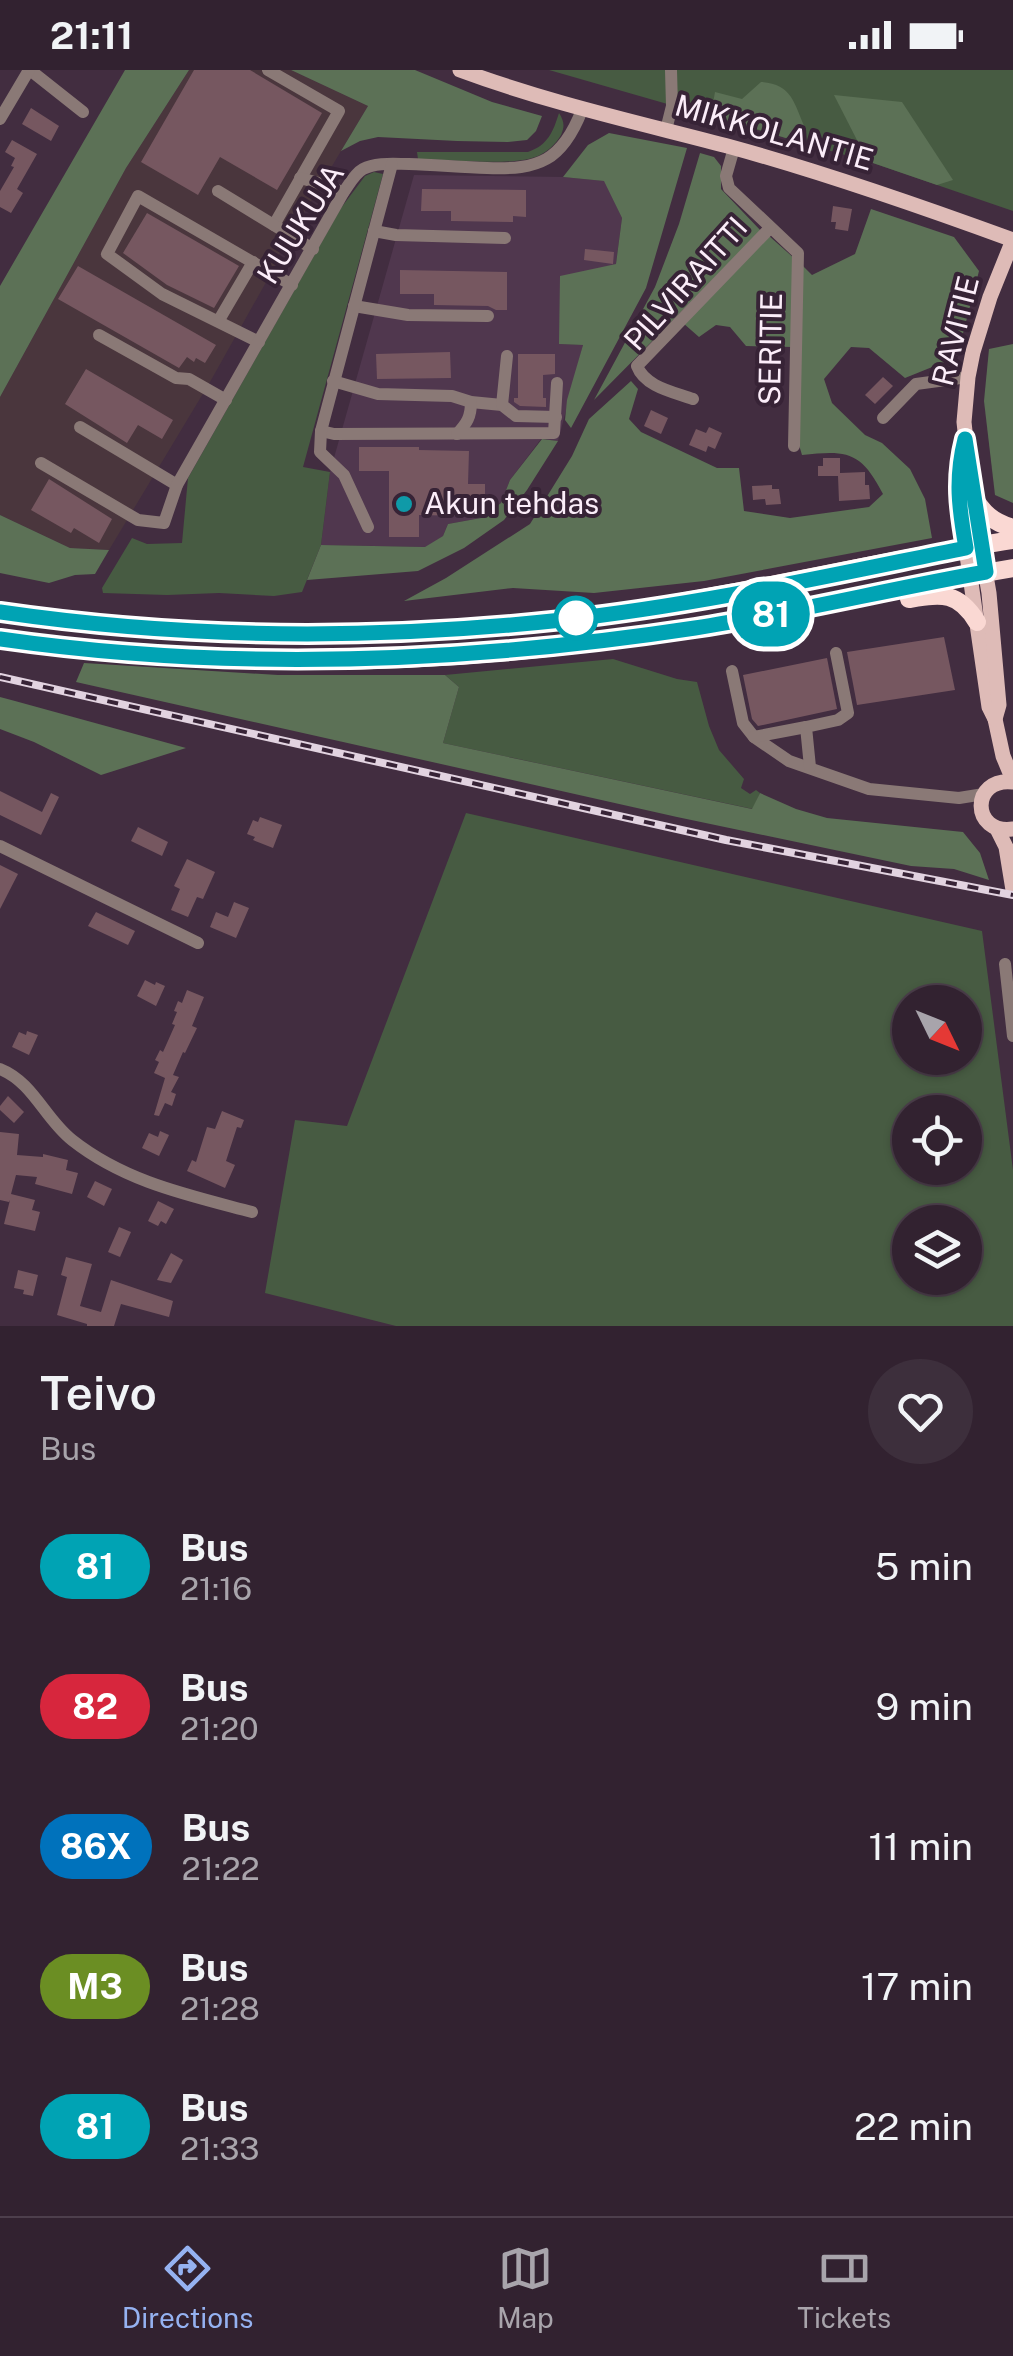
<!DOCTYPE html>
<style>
body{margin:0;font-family:"Public Sans",sans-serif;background:#3d2f3c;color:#f1f3f6;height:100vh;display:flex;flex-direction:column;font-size:38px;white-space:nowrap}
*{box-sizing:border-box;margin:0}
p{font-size:32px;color:#a8a4ab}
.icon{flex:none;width:55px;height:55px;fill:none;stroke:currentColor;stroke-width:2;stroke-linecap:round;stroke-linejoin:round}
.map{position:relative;height:1256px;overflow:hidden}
.side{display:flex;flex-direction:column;background:#322230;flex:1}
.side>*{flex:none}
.badge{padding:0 20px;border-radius:32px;font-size:35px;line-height:65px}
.needle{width:65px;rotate:133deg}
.tools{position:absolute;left:892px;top:915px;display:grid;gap:20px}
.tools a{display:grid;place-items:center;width:90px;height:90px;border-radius:50%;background:#322230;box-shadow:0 2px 8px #0004,0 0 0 2px #4d3f4c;font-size:50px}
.map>.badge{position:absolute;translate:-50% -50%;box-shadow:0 0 0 5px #fff}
.round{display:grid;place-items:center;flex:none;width:105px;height:105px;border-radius:52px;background:#3d2f3c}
.head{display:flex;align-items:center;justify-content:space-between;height:170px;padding:0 40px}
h1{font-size:48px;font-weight:600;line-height:75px}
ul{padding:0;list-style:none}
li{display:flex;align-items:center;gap:30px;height:140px;padding:0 40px}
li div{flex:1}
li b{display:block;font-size:38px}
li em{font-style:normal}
li .badge{min-width:110px;font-weight:700;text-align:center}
.status{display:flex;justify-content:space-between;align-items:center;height:70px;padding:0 50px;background:#322230;direction:ltr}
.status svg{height:28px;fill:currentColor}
.tabs{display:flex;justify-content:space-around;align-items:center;height:140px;border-top:2px solid #4d3f4c;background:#322230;font-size:28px;color:#a8a4ab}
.tabs a{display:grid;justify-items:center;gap:5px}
.tabs .current{color:#95b2f1}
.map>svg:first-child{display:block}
</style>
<div class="status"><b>21:11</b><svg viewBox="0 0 49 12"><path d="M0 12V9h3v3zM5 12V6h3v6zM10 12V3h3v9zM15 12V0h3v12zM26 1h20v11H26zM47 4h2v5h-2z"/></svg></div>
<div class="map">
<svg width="1013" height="1256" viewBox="0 0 1013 1256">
<rect width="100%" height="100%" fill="#422d40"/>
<path fill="#50374e" d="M414 105 563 107 605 111 622 148 616 194 560 274 583 275 558 371 541 369 510 410 501 433 481 448 448 454 443 466 426 477 321 475 330 402Z"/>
<path fill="#4a363d" d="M189 0H291L368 36 277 188 274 198 210 312 109 480 70 478 0 445V327L126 98Z"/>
<g fill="#475b42" fill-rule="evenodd">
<path d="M549 0H1013V141L873 93Z"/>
<path d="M559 43C564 51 565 56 561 65 556 74 547 82 538 86 513 97 447 89 418 89L417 82H528C548 75 553 62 559 43Z"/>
<path d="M374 102 383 104 303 397 330 402 321 475 302 522 274 526 219 523 167 525 103 523 102 518 132 468 147 474 182 473 188 408 341 138 365 106Z"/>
<path d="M613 589 677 609 697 612 709 656 719 680 744 709 741 718 750 724 756 720 760 723 753 739 443 673 459 617 445 605Z"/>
<path d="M466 743 982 861 1013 1100V1256H396L265 1223 295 1050 347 1056ZM910 932H965V988H910ZM910 1042H965V1098H910ZM910 1152H965V1208H910Z"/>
</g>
<g fill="#5c7156">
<path d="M125 0H189L126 98 0 327V216Z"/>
<path d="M291 0H415L492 32 542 46 536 61 527 70 508 72 457 71 378 67 360 71 341 81 368 36Z"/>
<path d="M761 12C792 14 794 33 805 58L786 68 711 45 715 22 742 29Z"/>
<path d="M834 25 902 32 953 110 937 115 873 93 859 74Z"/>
<path d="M609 63 687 78 646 218 571 358 565 350 567 330 583 275 559 274 560 206 616 194 622 148 604 111 563 107 588 75Z"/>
<path d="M700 83 714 87 721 96V119L761 161 594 330 655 217 679 154Z"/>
<path d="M871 139 954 167 979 201 957 287 905 308 869 278 851 277 824 309 832 333 865 365 882 373 910 399 925 429 932 468 704 511 594 523 513 518 404 531 446 508 530 454 572 386 589 349 631 311 638 319 629 349 641 362 717 398H739L744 441 790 448 869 437 883 424C861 381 847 380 802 385L797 368 802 195 812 205 855 184Z"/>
<path d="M768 165 795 189 793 277 746 276 730 257 716 255 699 267 683 253Z"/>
<path d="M1013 274V433L995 425 984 331 989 279Z"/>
<path d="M542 369 558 371 527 420 504 450 464 478 418 501 307 510 321 475 425 477 443 466 448 454 481 448 501 433 510 410Z"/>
<path d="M0 445 70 478 109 480 95 504 75 505 49 513 0 503Z"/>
<path d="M84 593 278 605H445L459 617 443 673 752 739 760 723 796 739 827 748 963 762 980 783 989 810 954 799 911 796 677 747 76 612Z"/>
<path d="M0 627 15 631 186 678 101 705 34 672 0 659Z"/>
</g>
<g fill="#765760">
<path d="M194 0H250L322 43 277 120 220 87 198 125 141 92Z"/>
<path d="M31 38 59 56 51 71 22 54Z"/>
<path d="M12 70 37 84 17 119 23 123 11 143 0 137V121L14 97 11 96 15 88 5 82Z"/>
<path d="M422 119 526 120V147L513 146V152L451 151V141H421Z"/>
<path d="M833 136 852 139 848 161 835 159 836 152H831Z"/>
<path d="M147 143 239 196 214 238 167 215 123 183Z"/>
<path d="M585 179 614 182 613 194 584 190Z"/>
<path d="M78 196 216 275 205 293 196 288 194 292 187 287 179 298 58 229Z"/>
<path d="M400 200 507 202V240H496L488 236 434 235V224H400Z"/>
<path d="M450 282 451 308 377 309 376 284Z"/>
<path d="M518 284H555V304L543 305V328H546V337L520 336 514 332V328H518Z"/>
<path d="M86 299 173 350 162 369 138 355 127 373 65 334Z"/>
<path d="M883 307 893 316 875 334 865 325Z"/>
<path d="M651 340 668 348 661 364 644 356Z"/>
<path d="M709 357 722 363 715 379 708 376 706 382 689 375 696 359 706 363Z"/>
<path d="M359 377H419V380L469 381 468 414H485V432L468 431 467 446 419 445V467H389V401H359Z"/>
<path d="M823 388H840V403L865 402V415H869L870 429 839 431 838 406H818V396H823Z"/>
<path d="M49 409 112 449 99 473 74 458 71 463 31 440Z"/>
<path d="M772 415V419H779L781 434 766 435 765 429 753 430 752 416Z"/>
<path d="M944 567 955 620 857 635 847 582Z"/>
<path d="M827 588 837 639 758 656 752 649 743 605Z"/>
<path d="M0 721 42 742 51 723 59 727 41 765 0 745Z"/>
<path d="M260 747 282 755 273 778 253 770 255 767 247 764 253 750 258 752Z"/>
<path d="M138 757 168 772 162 786 131 771Z"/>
<path d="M187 789 215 802 203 829 197 827 188 847 171 840 180 819 174 816Z"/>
<path d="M0 795 18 804 0 839Z"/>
<path d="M234 832 249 838 236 868 210 857 216 842 228 847Z"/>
<path d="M96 842 135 861 128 875 88 856Z"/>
<path d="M145 910 155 915 156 912 165 916 156 936 137 926Z"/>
<path d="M187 920 204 927 192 956 197 958 185 983 183 982 173 1005 179 1007 171 1022 176 1024 172 1036 165 1033 159 1046 154 1045 165 1008 154 1003 159 992 155 990 160 980 163 982 175 955 172 954 177 942 174 941 178 931 182 933Z"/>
<path d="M27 961 38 965 29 985 12 977 19 962 26 965Z"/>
<path d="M8 1026 24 1042 14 1053 0 1040V1036Z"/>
<path d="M222 1041 244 1050 241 1058 237 1057 226 1091 235 1095 225 1118 187 1101 192 1090 196 1092 207 1057 215 1059Z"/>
<path d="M160 1061 169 1065 159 1086 142 1078 149 1063 158 1067Z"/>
<path d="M0 1062 19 1064 17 1085 43 1087V1084L68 1090 66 1100 78 1103 72 1124 35 1114 37 1107 16 1105 11 1124 35 1130 32 1140 40 1142 35 1161 4 1154 10 1130 9 1132 0 1130Z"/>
<path d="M95 1111 112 1119 104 1136 87 1127Z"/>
<path d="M158 1131 174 1139 166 1154 161 1151 158 1156 148 1151Z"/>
<path d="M119 1157 131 1162 120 1187 108 1182Z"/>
<path d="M171 1183 183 1190 171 1213 157 1210Z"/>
<path d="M66 1187 92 1194 80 1236 101 1242 111 1210 173 1231 169 1247 121 1234 114 1256H87V1254L57 1245 67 1207 61 1205Z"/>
<path d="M18 1200 38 1205 33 1226 23 1224 24 1220 14 1218Z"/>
</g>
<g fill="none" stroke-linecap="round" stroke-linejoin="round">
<g stroke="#8a7976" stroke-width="12">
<path d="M30 0 83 42"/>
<path d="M268 0 339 41 274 155"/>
<path d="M0 49 29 0"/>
<path d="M666 60 672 36 671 0"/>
<path d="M734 78 726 106 729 118 798 183 794 376"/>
<path d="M300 108 330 116 343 123"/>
<path d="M218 121 313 179"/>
<path d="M374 161 396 165 505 168"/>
<path d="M354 236 408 245 488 246"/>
<path d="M219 250 253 192"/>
<path d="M99 265 176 308 189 309 226 330"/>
<path d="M259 272 162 224 107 184 138 126 292 215"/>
<path d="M333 311 378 324 452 326 471 332 502 335 516 346 556 347"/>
<path d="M693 329C674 322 645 317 637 296L770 158"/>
<path d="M502 335 507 286"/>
<path d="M883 348 916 314 968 307"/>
<path d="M80 357 177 415"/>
<path d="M321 361 334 364 554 363 557 313"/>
<path d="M457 364C467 353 471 347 471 332"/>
<path d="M41 393 138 450 164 453 177 415 343 123C349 115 354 104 363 99 376 92 395 94 409 94 435 95 461 97 487 98 539 100 562 91 582 40"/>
<path d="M368 457 344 405 320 382 321 361 392 94"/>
<path d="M732 601 743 653 754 667 789 691 869 719 959 728 984 724"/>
<path d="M754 667 806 657"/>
<path d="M810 697 806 657 838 650 848 643 836 583"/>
<path d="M0 776 198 873"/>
<path d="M1005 894 1013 966"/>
<path d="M0 999C33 1012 45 1049 72 1070 125 1112 188 1125 252 1142"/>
</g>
<g stroke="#debbb7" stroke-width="15">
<path d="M460 0C549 33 640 53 731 77 826 103 920 136 1013 170"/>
<path d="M963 378 958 399 959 430 989 637 995 649 1003 686 1013 710"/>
<path d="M995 649 999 635 989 523 972 425 964 352 968 307 973 282 990 227 1013 170"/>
<path d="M1013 712C970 707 971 765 1013 759"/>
<path d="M997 759 1006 777 1013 820"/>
</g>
<g stroke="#fad8d3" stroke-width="18">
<path d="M972 425C983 443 992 452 1013 458"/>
<path d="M909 529C942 524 958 521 977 552"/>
<path d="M0 542C185 569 380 572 566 549 717 531 863 493 1013 470"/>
<path d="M0 569C189 596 384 598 573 575 721 557 866 523 1013 498"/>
</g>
<defs>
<path id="rail" d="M0 607 726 770 1013 825"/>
</defs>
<use href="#rail" stroke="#e2d3e0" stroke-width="8"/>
<use href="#rail" stroke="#372336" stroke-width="4" stroke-dasharray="11" stroke-linecap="butt"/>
</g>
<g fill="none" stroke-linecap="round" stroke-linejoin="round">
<defs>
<path id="line" d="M0 542C185 569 376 570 562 550 698 535 832 505 966 478 959 438 955 409 965 369L986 502C889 519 793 543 695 558 465 593 231 602 0 569"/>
</defs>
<use href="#line" stroke="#fff" stroke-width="22"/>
<use href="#line" stroke="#00a3b4" stroke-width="15"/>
</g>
<circle fill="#0f9aa8" stroke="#372336" stroke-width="4" cx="404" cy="434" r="10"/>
<circle fill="#fff" stroke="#00a3b4" stroke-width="5" cx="576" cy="548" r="20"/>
<g text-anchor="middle" stroke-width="8" stroke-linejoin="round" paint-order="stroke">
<g font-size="30" fill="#fbedf9" stroke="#372336">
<text transform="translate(774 63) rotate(16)" y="10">MIKKOLANTIE</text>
<text transform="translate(301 154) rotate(-58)" y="10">KUUKUJA</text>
<text transform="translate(686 214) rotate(-48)" y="10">PILVIRAITTI</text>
<text transform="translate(956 261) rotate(-76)" y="10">RAVITIE</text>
<text transform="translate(771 279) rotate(-89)" y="10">SERITIE</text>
</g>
<g font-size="30" fill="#fbedf9" stroke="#372336" text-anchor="start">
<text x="424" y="444">Akun tehdas</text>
</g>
</g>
</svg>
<div class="tools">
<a><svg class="needle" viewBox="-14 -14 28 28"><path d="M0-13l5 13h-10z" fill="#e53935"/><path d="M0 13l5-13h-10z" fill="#a8a4ab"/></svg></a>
<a><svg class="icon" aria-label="locate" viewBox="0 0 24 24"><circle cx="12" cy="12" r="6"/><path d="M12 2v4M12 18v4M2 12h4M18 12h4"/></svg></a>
<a><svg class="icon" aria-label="layers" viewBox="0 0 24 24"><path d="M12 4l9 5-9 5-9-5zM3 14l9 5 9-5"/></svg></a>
</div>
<b class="badge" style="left:771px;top:544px;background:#00a3b4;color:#fff">81</b>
</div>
<section class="side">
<div class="head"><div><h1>Teivo</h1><p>Bus</p></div><a class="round"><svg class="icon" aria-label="heart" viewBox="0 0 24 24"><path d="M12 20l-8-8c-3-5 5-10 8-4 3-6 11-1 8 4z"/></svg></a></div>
<ul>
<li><span class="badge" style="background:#00a3b4;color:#fff">81</span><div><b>Bus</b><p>21:16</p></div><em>5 min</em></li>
<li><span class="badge" style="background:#d7263d;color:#fff">82</span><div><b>Bus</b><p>21:20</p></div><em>9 min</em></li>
<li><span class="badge" style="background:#0072bc;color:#fff">86X</span><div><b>Bus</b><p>21:22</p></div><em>11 min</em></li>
<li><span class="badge" style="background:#6b8e23;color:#fff">M3</span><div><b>Bus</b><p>21:28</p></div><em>17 min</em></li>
<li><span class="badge" style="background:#00a3b4;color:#fff">81</span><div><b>Bus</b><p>21:33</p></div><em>22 min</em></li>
</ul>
</section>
<nav class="tabs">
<a class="current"><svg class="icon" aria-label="directions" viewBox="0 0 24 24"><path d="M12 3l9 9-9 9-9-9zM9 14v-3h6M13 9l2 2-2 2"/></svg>Directions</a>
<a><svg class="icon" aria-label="map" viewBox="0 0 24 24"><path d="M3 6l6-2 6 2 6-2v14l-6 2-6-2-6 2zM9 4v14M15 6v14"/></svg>Map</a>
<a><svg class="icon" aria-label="tickets" viewBox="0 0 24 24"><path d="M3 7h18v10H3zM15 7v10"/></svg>Tickets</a>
</nav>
